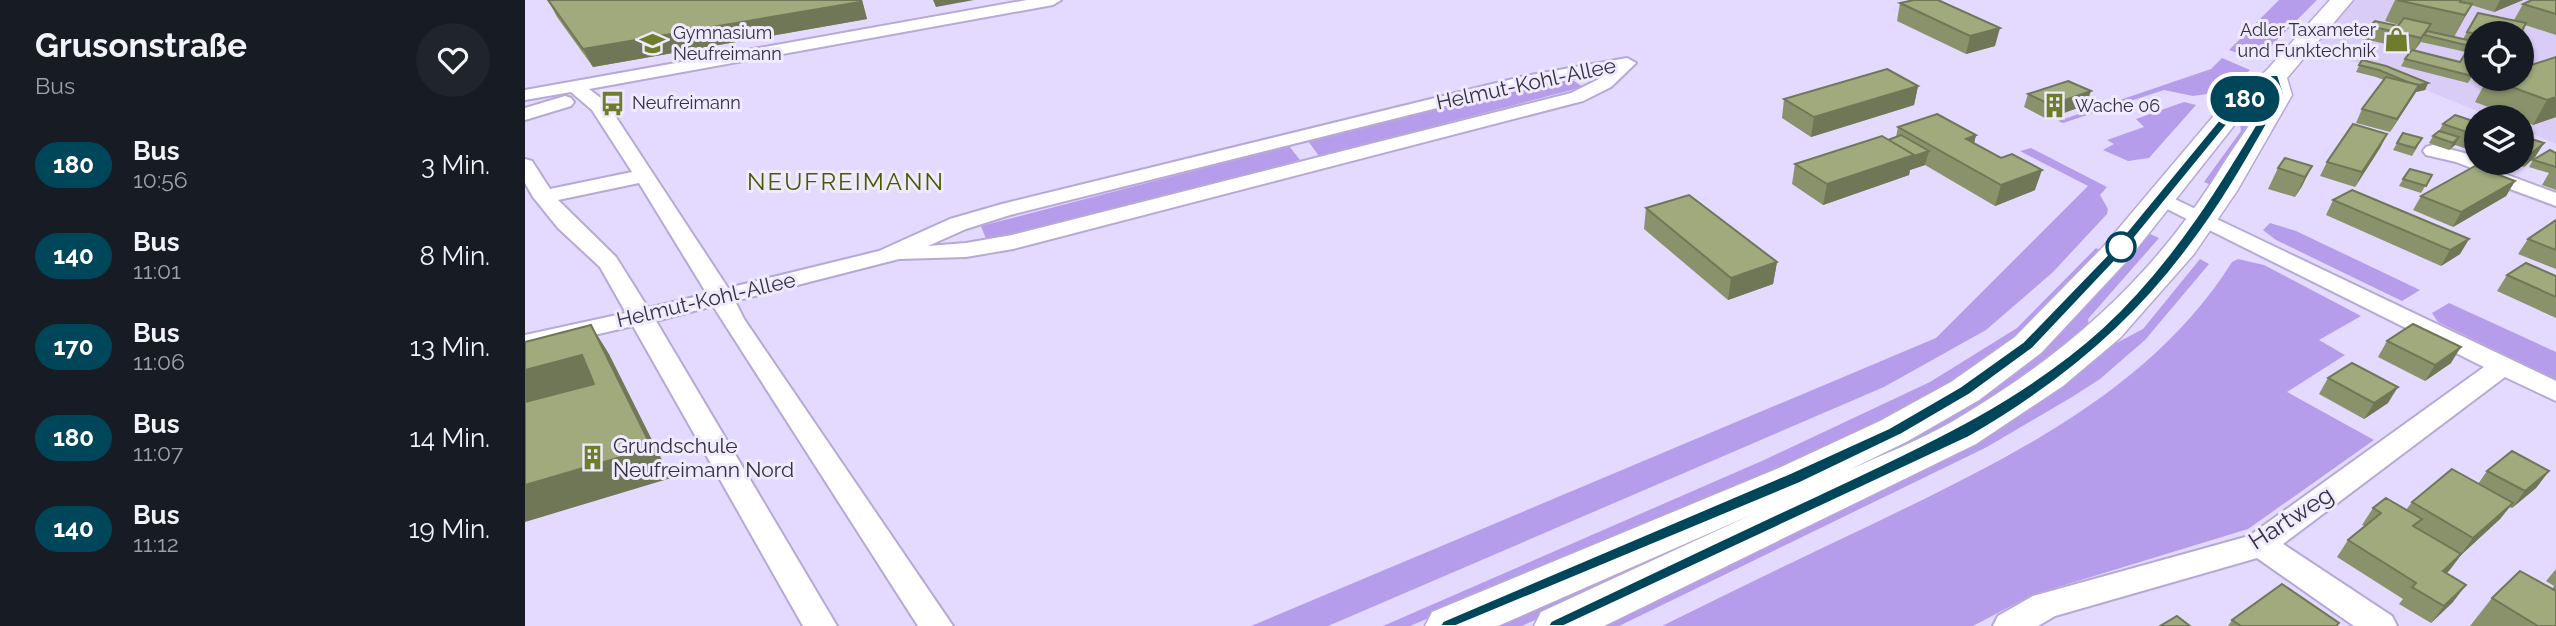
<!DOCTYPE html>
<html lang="de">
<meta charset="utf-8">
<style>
body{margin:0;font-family:Raleway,sans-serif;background:#20242c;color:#f1f3f6;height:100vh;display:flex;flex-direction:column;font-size:26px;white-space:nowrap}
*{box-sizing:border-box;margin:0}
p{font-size:23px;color:#9ea1a6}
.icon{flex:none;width:38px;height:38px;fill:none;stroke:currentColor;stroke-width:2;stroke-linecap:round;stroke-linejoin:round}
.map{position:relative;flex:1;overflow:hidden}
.sheet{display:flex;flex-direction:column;background:#171b24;width:525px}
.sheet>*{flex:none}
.badge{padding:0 14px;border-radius:23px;font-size:24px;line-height:46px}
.controls{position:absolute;left:1939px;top:21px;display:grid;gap:14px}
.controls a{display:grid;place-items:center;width:70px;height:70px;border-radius:50%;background:#171b24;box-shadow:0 2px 5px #0004;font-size:35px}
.map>.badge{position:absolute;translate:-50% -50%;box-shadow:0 0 0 4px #fff}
.round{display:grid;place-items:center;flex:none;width:74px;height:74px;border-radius:37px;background:#20242c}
.head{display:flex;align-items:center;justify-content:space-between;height:119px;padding:0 35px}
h1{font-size:33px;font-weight:700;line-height:52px}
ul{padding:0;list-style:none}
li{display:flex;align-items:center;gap:21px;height:91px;padding:0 35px}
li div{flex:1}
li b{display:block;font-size:26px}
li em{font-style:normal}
li .badge{min-width:77px;font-weight:700;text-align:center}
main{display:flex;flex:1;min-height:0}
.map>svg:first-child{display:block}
</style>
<main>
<section class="sheet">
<div class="head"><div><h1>Grusonstraße</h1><p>Bus</p></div><a class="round"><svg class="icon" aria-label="heart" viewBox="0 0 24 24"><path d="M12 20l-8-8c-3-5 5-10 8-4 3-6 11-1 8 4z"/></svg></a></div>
<ul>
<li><span class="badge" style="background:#00465a;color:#fff">180</span><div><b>Bus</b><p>10:56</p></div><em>3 Min.</em></li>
<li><span class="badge" style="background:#00465a;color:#fff">140</span><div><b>Bus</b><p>11:01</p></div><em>8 Min.</em></li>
<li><span class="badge" style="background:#00465a;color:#fff">170</span><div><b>Bus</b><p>11:06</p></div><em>13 Min.</em></li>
<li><span class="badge" style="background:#00465a;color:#fff">180</span><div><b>Bus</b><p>11:07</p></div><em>14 Min.</em></li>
<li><span class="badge" style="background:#00465a;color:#fff">140</span><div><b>Bus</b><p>11:12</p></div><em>19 Min.</em></li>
</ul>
</section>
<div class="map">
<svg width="2031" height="626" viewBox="0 0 2031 626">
<rect width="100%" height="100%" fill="#e4d9ff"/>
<path fill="#d9ccf7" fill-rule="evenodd" d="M1820 0H2031V144L1997 129V117H1967L1837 64 1780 47ZM1951 33H1997V79H1951Z"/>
<g fill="#b69deb">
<path d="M1754 0H1792L1732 60 1704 50Z"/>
<path d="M1697 58 1725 70 1702 91 1668 96 1639 90 1538 123 1533 121 1686 69Z"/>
<path d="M1036 78 1046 79 1058 87 794 156 783 141Z"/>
<path d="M1742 89 1744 90 1686 185 1679 182 1716 131 1714 119Z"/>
<path d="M1659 102 1671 105 1624 158 1603 161 1578 150 1589 144 1582 140 1619 127 1611 119Z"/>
<path d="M764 146 775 160 487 236 461 239 456 226Z"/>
<path d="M1506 148 1582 187 1575 195 1583 209 1582 214 1528 272 1461 330 1359 387 803 626H726L1411 338 1563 186 1495 151Z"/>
<path d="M1745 223 1771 231 1895 290 1877 301 1751 240 1738 230Z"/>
<path d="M1625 234 1634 238 1563 319 1564 327 1512 373 1425 425 1335 470 997 626H953L1530 336Z"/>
<path d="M1571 248 1577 251 1498 330 1405 397 1304 447 885 626H858L1239 460 1405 382 1492 328Z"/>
<path d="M1675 259 1684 264 1620 340 1575 379 1547 397 1462 447 1094 626H1070L1450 442 1538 385 1582 348 1618 329Z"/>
<path d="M1713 259 1739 265 1836 316 1794 340 1820 355 1762 392 1849 440 1723 529 1507 595 1448 626H1137C1208 591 1280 556 1352 522 1483 458 1626 391 1707 262Z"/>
<path d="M1924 303 2031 352V380L1913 322 1907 313Z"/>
</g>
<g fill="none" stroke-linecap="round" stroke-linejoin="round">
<defs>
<g id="street">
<path d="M502 0H536L528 5 64 89 81 102 203 288 354 251 425 219 477 204 1000 76 1102 58 1111 63 1086 87 1058 101 488 249 441 257 374 259 210 301 219 319 428 626H393L188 306 131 321 312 626H278L108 326 0 351V335L101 313 75 267 33 228 8 197 0 183V159L7 161 25 189 107 172 67 110 46 92 0 100V90ZM1081 72 1074 79 1046 93 487 235 441 243 403 246 441 229 485 215 1000 86ZM114 183 182 294 123 308 91 257 33 200Z"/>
<path d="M40 96 46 98 49 102 46 106 0 120V108Z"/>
<path d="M1908 145 1951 156V163H1963L1972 171 2031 193V206L1958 179 1944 167 1931 162 1901 155 1898 151 1901 147Z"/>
<path d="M1637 193 2031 381V401L1980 377 1758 544 1867 616 1872 626H1829L1732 558 1530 616 1513 626H1468L1473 616 1508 596 1724 536 1959 367 1630 203 1626 199 1630 195Z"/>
</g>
<path id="secondary" d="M1805 0H1828L1762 78 1767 95 1712 191 1669 254 1595 338 1538 386 1451 444 1079 626H1009L1016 612 1228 514 973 626H900L907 612 1254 468 1355 421 1426 382 1490 337 1578 247 1697 106 1724 82 1740 72ZM1741 94C1731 119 1711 143 1697 166 1628 279 1538 357 1425 423 1393 441 1357 455 1324 470L1383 441 1454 400 1516 353 1602 261 1715 118Z"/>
</defs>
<use href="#street" stroke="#b6a9d6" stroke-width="4"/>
<use href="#secondary" stroke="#b6a9d6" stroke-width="3"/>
<use href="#street" fill="#fff" fill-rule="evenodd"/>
<use href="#secondary" fill="#fff" fill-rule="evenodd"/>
</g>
<g fill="#8a926b" fill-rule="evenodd">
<path d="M23 0H337L342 19 68 67 32 17Z"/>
<path d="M1870 0H1998L1969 12 1946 5 1929 37 1938 39 1953 13 1989 20 1998 4 2031 0V35L2000 25 1951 33V70L1943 83 1876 66 1880 59 1887 50 1839 39 1845 26H1873L1874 25 1860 21ZM1896 42 1941 52 1935 62 1890 50Z"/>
<path d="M1375 3 1470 46 1441 54 1372 21Z"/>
<path d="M2031 57V117L2008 125 1997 120V117H1989L1950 102 1962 79H1997Z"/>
<path d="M1837 60 1903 83 1900 90 1891 92 1865 132 1831 123 1837 109 1859 80 1851 77 1831 72Z"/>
<path d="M1393 86 1389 105 1286 137 1257 118 1259 99Z"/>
<path d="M1503 94 1561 105 1522 119 1499 107Z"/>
<path d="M1951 122V152L1930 145 1924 150 1904 143 1908 136 1914 131 1918 124Z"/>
<path d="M1373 127 1451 135 1449 143 1510 190 1470 206 1400 165 1385 170 1384 175 1298 205 1267 184 1270 164 1371 137Z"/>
<path d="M1862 134 1855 148 1830 187 1795 176 1802 162Z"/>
<path d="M1997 136 2019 143 2010 157 1999 167 1985 163H1997Z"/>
<path d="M1872 143 1893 146 1887 156 1868 150Z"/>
<path d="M2031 153V190L2017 185 2024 173 2004 167 2008 160Z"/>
<path d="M1787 166 1777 186 1770 197 1743 189 1753 168Z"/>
<path d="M1907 175 1896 193 1874 186 1878 179Z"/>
<path d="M1990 181 1981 196 1928 227 1888 210 1896 196Z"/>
<path d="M1808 200 1944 239 1935 254 1916 266 1801 215Z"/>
<path d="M1121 208 1252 262 1248 284 1203 300 1119 229Z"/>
<path d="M2031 220V269L1993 254 2003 239Z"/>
<path d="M1982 275 2031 276V318L1972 291Z"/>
<path d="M1862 341 1926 363 1900 381 1853 357Z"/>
<path d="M1803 378 1863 403 1839 419 1794 394Z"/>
<path d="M1962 471H2024L2011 488 1987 508 1984 507 1975 519 1936 555 1922 573 1928 602 1906 623 1874 604 1878 599 1812 557 1823 540 1840 526 1837 525 1848 508 1881 510 1887 502 1953 484Z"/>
<path d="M2031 569V626H1945L1967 598 2027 589 2029 586 2021 581Z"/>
<path d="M1707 620 1812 626H1703Z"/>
</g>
<g fill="#707757">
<path d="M335 0H337L342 19 68 67 58 49Z"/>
<path d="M408 0H449L411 7Z"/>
<path d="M1975 0H1998L1969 12Z"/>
<path d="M1947 4 1929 37 1940 15Z"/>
<path d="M1906 24 1900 35H1899L1889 51 1896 38Z"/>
<path d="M1475 28 1470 46 1441 54 1445 36Z"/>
<path d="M1903 83 1900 90 1891 92 1865 132 1892 86Z"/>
<path d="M1393 86 1389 105 1286 137 1289 117Z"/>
<path d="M1566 91 1561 105 1522 119 1526 105Z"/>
<path d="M2031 97V117L2008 125 2022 100Z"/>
<path d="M1862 134 1855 148 1830 187 1837 172Z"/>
<path d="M1451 135 1446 155 1441 139Z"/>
<path d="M1934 137 1930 145 1924 150 1928 143Z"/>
<path d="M2019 143 2010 157 1999 167 2007 153Z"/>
<path d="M1404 151 1400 165 1385 170 1384 175 1298 205 1302 184 1389 155Z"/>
<path d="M1787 166 1777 186 1770 197 1780 177Z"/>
<path d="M1517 170 1510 190 1470 206 1476 185Z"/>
<path d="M1990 181 1981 196 1928 227 1936 212Z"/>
<path d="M1944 239 1935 254 1916 266 1925 250Z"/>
<path d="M1252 262 1248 284 1203 300 1206 278Z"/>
<path d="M66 325 84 354 146 478 0 522V485L127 448Z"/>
<path d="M1936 347 1926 363 1900 381 1910 365Z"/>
<path d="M57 355 76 384 0 404V370Z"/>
<path d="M1873 387 1863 403 1839 419 1849 403Z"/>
<path d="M2024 471 2011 488 1987 508 2000 491Z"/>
<path d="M1988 503 1975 519 1936 555 1924 571 1906 588 1918 571 1936 554 1948 538Z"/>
<path d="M1941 585 1928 602 1906 623 1919 606Z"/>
</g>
<g fill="#a0aa7c" stroke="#707757" stroke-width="2">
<path d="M23 0H335V2L58 49Z"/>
<path d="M1389 0H1413L1475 28 1445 36 1375 3Z"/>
<path d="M1872 0H1936L1935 2 1947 4 1940 15Z"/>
<path d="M2007 0H2031V14L1998 4Z"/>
<path d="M1953 13 2001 23 1996 33H1951V34L1942 32Z"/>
<path d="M1879 18 1906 24 1896 38 1845 26 1850 21 1873 26Z"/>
<path d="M1902 31 1947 41 1945 46 1899 35Z"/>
<path d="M1945 46 1951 47V69L1947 76 1880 59 1887 50 1935 62Z"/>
<path d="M2031 57V97L2022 100 1965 79H1997V68Z"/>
<path d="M1837 60 1861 66 1903 83 1894 85 1885 83 1854 70 1834 65Z"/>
<path d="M1362 69 1393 86 1289 117 1259 99Z"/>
<path d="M1861 77 1894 85 1872 119 1837 109Z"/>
<path d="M1543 81 1566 91 1526 105 1503 94Z"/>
<path d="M1412 114 1451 135 1441 139 1476 158 1487 154 1517 170 1476 185 1373 127Z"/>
<path d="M1930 115 1951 122V135L1918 124Z"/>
<path d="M1828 124 1862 134 1837 172 1802 162Z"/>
<path d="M1914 131 1934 137 1928 143 1908 136Z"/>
<path d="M1878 133 1897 138 1890 148 1872 143Z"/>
<path d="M1376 135 1404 151 1389 156V155L1363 140Z"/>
<path d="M1357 136 1389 155 1302 184 1270 164Z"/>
<path d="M1997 136 2019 143 2007 153 1997 150Z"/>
<path d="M2025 150 2031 153V167L2008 160Z"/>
<path d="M1760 158 1787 166 1780 177 1753 168Z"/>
<path d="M1950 166 1990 181 1936 212 1896 196Z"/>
<path d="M1885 169 1907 175 1901 186 1878 179Z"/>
<path d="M1827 190 1944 239 1925 250 1808 200Z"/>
<path d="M1164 195 1252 262 1206 278 1121 208Z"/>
<path d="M2031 220V250L2003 239Z"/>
<path d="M2001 263 2031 276V297L1982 275Z"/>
<path d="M1888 324 1936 347 1910 365 1862 341Z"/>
<path d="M66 325 127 448 0 485V402L69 384 57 355 0 370V342Z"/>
<path d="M1827 363 1873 387 1849 403 1803 378Z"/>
<path d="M1987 451 2024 471 2000 491 1962 471Z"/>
<path d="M1927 469 1988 503 1948 538 1887 502Z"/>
<path d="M1861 498 1897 519 1888 526 1936 554 1918 571 1941 585 1919 606 1887 587 1891 583 1823 540 1856 513 1848 508Z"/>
<path d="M1995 571 2031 591V626H2013L1967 598Z"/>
<path d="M1757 584 1814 623 1811 626H1716L1707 620Z"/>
<path d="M1652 616 1665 626H1635Z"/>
</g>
<path fill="#00465a" stroke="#fff" stroke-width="2" d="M1746 75H1753L1759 94C1729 147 1700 200 1663 248 1605 327 1526 390 1442 438L1039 626H1023L1026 621C1116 578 1205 536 1295 494 1395 447 1494 403 1577 328 1649 262 1699 178 1749 94L1746 83 1710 115 1594 257 1508 348 1445 394 1375 435 1275 483 931 626H915L918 621 1263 474 1364 428 1435 387 1498 342 1585 252 1702 110 1730 85Z"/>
<defs>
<symbol id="shop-bare" viewBox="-9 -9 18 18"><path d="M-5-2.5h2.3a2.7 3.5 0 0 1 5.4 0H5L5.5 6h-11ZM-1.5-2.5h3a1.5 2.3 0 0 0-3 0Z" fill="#6f7d2b" stroke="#efeafd" stroke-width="2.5" paint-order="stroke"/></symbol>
<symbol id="school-bare" viewBox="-9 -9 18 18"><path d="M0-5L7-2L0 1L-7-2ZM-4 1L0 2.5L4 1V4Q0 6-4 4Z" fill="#6f7d2b" stroke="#efeafd" stroke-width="2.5" paint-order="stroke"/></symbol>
<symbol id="bus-bare" viewBox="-9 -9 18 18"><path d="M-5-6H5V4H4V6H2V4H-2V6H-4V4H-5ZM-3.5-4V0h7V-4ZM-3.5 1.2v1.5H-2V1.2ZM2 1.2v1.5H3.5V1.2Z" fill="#6f7d2b" stroke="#efeafd" stroke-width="2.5" paint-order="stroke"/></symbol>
<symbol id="building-bare" viewBox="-9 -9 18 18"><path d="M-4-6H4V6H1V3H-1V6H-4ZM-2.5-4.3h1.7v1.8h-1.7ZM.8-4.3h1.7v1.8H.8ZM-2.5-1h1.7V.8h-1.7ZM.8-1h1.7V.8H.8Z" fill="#6f7d2b" stroke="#efeafd" stroke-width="2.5" paint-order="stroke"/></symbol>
</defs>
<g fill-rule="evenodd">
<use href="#shop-bare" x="1854" y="22" width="35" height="35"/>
<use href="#school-bare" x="110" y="26" width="35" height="35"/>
<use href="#bus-bare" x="70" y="86" width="35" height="35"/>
<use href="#building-bare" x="1512" y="88" width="35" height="35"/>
<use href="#building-bare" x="50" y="440" width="35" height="35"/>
</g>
<circle fill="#fff" stroke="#00465a" stroke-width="3.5" cx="1596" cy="247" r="14"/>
<g text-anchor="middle" stroke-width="6" stroke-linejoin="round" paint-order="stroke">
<g font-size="18" fill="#352f41" stroke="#efeafd" text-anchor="start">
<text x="1851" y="36" text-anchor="end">Adler Taxameter<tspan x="1851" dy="21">und Funktechnik</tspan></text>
<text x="148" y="39">Gymnasium<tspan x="148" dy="21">Neufreimann</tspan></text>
<text x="107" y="109">Neufreimann</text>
<text x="1550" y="112">Wache 06</text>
</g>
<g font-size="21" fill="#352f41" stroke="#efeafd">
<text transform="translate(1001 84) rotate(-12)" y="7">Helmut-Kohl-Allee</text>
<text transform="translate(181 300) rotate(-13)" y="7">Helmut-Kohl-Allee</text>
</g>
<g font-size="21" fill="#352f41" stroke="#efeafd" text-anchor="start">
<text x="88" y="453">Grundschule<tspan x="88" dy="24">Neufreimann Nord</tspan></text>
</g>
<g font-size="24" letter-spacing="2" fill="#4b5701" stroke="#efeafd">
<text x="321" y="190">NEUFREIMANN</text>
</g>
<g font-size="24" fill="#352f41" stroke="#efeafd">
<text transform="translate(1766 518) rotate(-33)" y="8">Hartweg</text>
</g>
</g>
</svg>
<div class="controls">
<a><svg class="icon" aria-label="locate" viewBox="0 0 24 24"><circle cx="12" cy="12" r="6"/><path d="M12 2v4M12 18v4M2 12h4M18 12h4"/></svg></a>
<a><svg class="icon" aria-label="layers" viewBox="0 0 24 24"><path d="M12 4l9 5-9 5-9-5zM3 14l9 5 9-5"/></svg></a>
</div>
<b class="badge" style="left:1720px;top:99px;background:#00465a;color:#fff">180</b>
</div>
</main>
